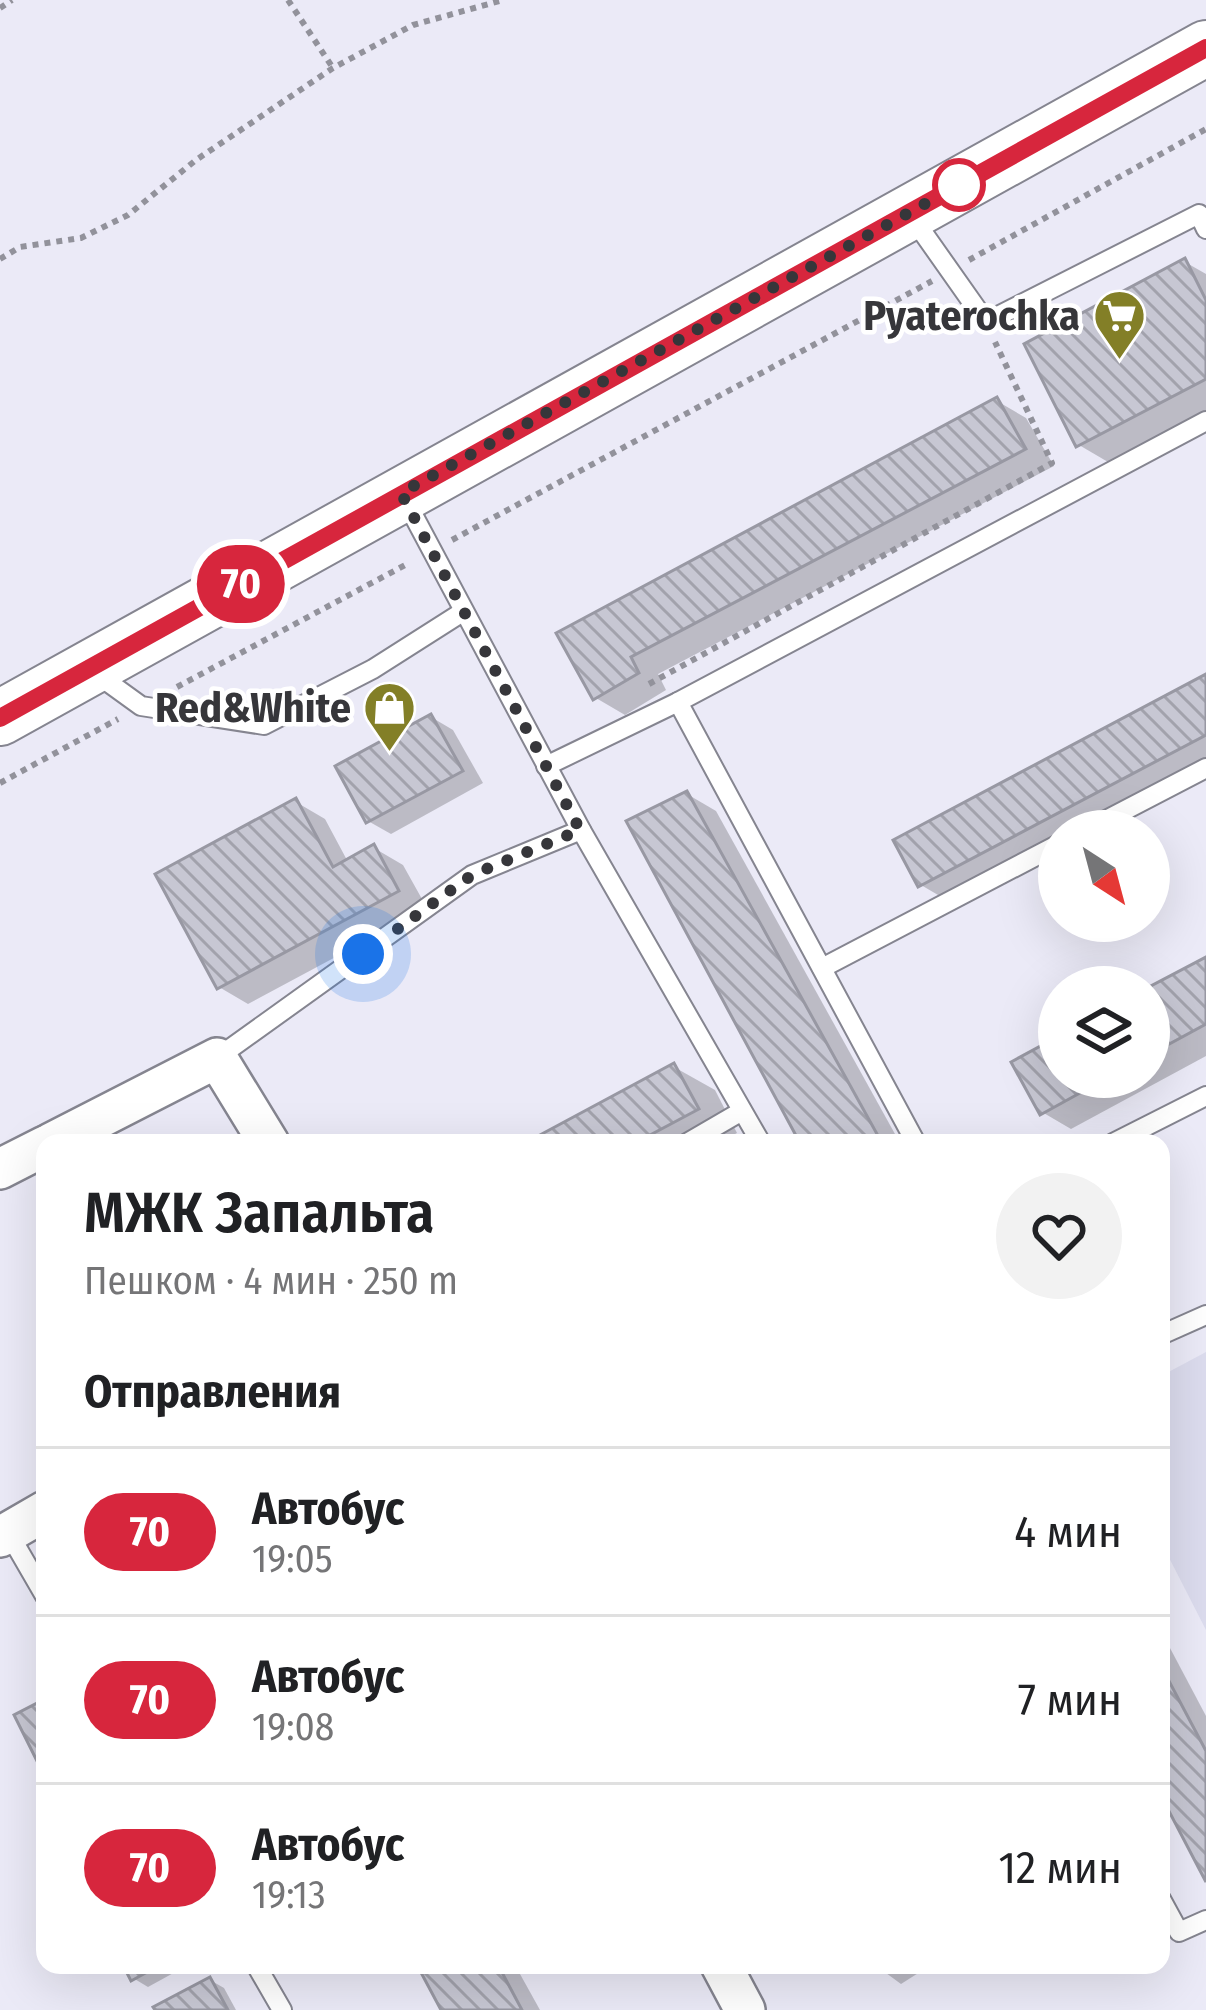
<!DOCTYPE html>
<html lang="ru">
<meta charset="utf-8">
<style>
body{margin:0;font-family:"Fira Sans Condensed",sans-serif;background:#f2f2f2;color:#202124;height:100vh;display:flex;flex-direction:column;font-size:45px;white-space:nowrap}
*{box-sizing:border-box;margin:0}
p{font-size:39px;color:#757577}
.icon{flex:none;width:66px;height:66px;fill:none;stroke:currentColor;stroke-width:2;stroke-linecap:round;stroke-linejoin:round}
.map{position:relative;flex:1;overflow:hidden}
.sheet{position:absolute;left:36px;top:1134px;width:1134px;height:840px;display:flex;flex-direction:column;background:#fff;border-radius:24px;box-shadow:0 12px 48px #0002}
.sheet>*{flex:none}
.badge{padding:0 24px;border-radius:39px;font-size:42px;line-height:78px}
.needle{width:78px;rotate:144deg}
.fabs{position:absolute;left:1038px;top:810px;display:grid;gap:24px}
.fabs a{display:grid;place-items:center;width:132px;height:132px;border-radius:50%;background:#fff;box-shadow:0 12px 48px #0002;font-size:60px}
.you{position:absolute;width:60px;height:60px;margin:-30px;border:9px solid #fff;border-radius:50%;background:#1a73e8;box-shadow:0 0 0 18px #1a73e833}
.map>.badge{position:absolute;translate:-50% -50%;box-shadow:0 0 0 6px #fff}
h2{padding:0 48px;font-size:45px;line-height:108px}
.round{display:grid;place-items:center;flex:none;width:126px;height:126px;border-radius:63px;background:#f2f2f2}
.head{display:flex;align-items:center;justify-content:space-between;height:204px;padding:0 48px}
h1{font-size:57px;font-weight:600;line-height:90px}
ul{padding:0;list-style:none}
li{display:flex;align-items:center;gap:36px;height:168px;padding:0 48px;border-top:3px solid #e0e0e0}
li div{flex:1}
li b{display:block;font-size:45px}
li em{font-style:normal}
li .badge{min-width:132px;font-weight:700;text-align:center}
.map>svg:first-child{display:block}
</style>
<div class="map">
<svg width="1206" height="2010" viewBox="0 0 1206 2010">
<defs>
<pattern id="building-back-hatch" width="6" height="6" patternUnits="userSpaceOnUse" patternTransform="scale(3)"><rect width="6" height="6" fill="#c7c7d3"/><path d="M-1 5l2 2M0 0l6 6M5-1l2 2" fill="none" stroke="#a2a2ac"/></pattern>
</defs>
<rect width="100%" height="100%" fill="#ebeaf7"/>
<path fill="#dcdcee" d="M1206 1352V1630L1161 1542V1376Z"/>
<g fill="#0003">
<path d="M1185 262 1206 274V410L1108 462 1079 445Z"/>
<path d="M997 401 1026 418 1054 466 658 674 666 690 625 715 596 698 561 634Z"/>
<path d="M1206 677V766L1084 831H1059V844L950 902 921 885Z"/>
<path d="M431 717 453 730 483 783 391 834 368 821Z"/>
<path d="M687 794 716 811 900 1143H804Z"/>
<path d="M296 802 325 819 348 862 374 848 403 865 427 908 248 1004 219 987Z"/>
<path d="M1206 960V1056L1071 1129 1042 1112 1059 1040V1077H1149V991Z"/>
<path d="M674 1067 715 1090 737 1133 718 1143H531Z"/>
<path d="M1161 1631 1206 1716V1875L1161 1790Z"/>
<path d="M126 1965H188L148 1987 133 1978Z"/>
<path d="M421 1965H515L540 2010H444Z"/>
<path d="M875 1965H931L901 1984Z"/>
<path d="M210 1980 224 1988 236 2010H159Z"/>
</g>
<g fill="url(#building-back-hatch)" stroke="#9898a3" stroke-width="3">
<path d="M1185 258 1206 300V379L1076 447 1024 344Z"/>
<path d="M997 397 1026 449 631 657 639 673 593 700 556 633Z"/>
<path d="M1206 674V735L918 887 893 840Z"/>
<path d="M431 714 463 771 366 823 335 766Z"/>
<path d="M687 791 882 1143H800L626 821Z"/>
<path d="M296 798 333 867 374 844 399 891 217 989 155 874Z"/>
<path d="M1206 957V1024L1149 1055V987Z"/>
<path d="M1059 1036V1077H1109L1040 1115 1011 1062Z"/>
<path d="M674 1063 699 1109 635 1143H525Z"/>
<path d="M1161 1666 1206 1751V1882L1161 1796Z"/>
<path d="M45 1699V1777L14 1715Z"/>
<path d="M123 1965H160L131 1981Z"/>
<path d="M417 1965H498L522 2010H441Z"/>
<path d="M210 1977 228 2010H155L153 2007Z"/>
</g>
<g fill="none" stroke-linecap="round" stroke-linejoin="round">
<defs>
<g id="service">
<path d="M912 217 986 322 1199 214 1206 229"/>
<path d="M403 496 581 830 761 1143"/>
<path d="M94 672 141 706 264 725 373 669 461 613"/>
<path d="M678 702 916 1143"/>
<path d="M546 766 678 702 1206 421"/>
<path d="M1085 831 1206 768"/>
<path d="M822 968 1059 844"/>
<path d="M217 1058 472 875 581 830"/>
<path d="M687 1143 742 1111"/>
<path d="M1113 1143 1206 1096"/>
<path d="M1161 1335 1206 1315"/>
<path d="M8 1532 45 1596"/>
<path d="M1161 1899 1179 1932 1206 1920"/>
<path d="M256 1965 282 2010"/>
</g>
<g id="minor">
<path d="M51 1143 217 1058 269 1143"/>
<path d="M0 1169 45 1146"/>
<path d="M0 1537 45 1511"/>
<path d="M721 1965 745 2010"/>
</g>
<path id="secondary" d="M0 718 1206 48"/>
</defs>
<use href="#service" stroke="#858590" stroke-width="22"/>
<use href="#minor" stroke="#858590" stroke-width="44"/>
<use href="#secondary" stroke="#858590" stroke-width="58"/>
<g stroke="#92929b" stroke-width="6" stroke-dasharray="6 6" stroke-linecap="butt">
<path d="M288 0 333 68"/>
<path d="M0 8 12 0"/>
<path d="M0 259 20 247 81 238 128 215 196 160 333 68 413 25 503 0"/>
<path d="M969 260 1206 129"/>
<path d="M452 540 932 281"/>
<path d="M649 684 1052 463 995 342"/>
<path d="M177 687 409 563"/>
<path d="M0 783 118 719"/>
</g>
<use href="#service" stroke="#fff" stroke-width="18"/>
<use href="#minor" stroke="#fff" stroke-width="39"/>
<use href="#secondary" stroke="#fff" stroke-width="54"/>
</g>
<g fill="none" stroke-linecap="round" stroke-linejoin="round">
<defs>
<path id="line" d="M0 718 1206 48"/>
</defs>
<use href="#line" stroke="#fff" stroke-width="27"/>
<use href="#line" stroke="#d7263d" stroke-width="18"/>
<path stroke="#36363a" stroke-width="12" stroke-dasharray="0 21.6" d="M363 954 472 875 580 830 401 493 959 185"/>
</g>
<defs>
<symbol id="supermarket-pin" viewBox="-11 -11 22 30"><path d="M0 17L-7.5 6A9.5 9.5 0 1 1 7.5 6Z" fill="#837f27" stroke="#fff"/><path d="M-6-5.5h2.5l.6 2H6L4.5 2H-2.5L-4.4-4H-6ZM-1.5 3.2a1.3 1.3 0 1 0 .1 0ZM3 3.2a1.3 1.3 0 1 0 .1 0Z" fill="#fff"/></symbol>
<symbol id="shop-pin" viewBox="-11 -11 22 30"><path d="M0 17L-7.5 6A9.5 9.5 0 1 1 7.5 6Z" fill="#837f27" stroke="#fff"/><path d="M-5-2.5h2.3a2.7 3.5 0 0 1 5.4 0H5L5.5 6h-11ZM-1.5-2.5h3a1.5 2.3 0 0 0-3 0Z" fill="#fff"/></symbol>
</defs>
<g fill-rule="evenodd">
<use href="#supermarket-pin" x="1090" y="286" width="59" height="81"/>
<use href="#shop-pin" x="360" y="678" width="59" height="81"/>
</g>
<circle fill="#fff" stroke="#d7263d" stroke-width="6" cx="959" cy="185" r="24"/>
<g text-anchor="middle" stroke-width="9" stroke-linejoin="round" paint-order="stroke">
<g font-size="42" font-weight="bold" fill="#36363a" stroke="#fff" text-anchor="end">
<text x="1080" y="330">Pyaterochka</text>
<text x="351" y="722">Red&amp;White</text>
</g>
</g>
</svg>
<div class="fabs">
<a><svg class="needle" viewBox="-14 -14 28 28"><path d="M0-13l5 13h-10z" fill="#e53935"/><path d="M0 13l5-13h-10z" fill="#757577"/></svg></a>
<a><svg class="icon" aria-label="layers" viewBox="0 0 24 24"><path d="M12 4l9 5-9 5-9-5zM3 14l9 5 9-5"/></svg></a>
</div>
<div class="you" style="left:363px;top:954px"></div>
<b class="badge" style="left:241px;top:584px;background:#d7263d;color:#fff">70</b>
<section class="sheet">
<div class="head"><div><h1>МЖК Запальта</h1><p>Пешком · 4 мин · 250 m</p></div><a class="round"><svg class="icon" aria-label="heart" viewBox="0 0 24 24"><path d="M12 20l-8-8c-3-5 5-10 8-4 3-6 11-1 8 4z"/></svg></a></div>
<h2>Отправления</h2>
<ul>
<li><span class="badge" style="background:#d7263d;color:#fff">70</span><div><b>Автобус</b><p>19:05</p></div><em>4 мин</em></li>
<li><span class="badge" style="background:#d7263d;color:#fff">70</span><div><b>Автобус</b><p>19:08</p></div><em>7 мин</em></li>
<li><span class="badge" style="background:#d7263d;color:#fff">70</span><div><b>Автобус</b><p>19:13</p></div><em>12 мин</em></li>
</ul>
</section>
</div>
